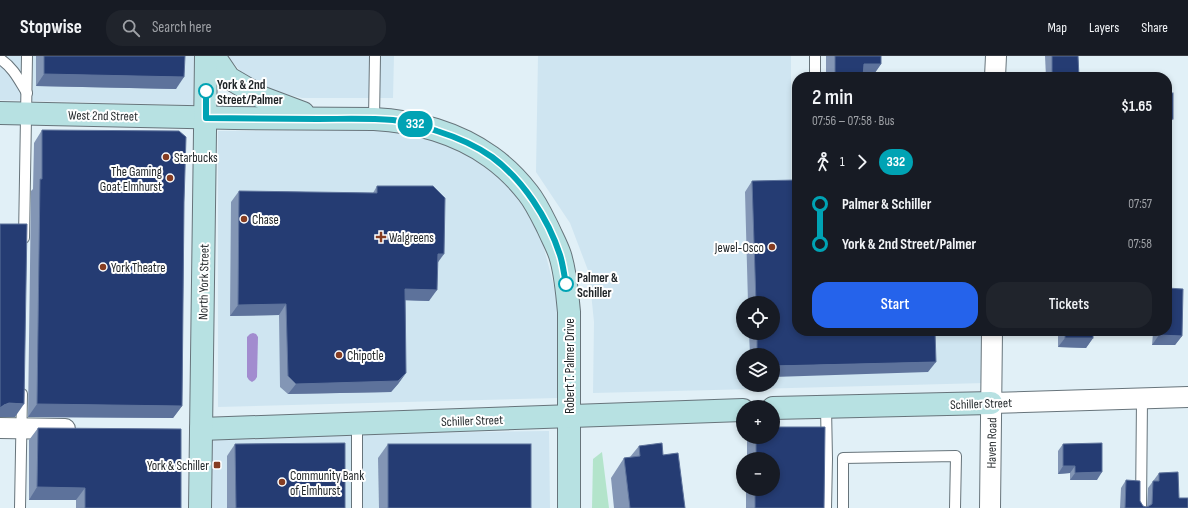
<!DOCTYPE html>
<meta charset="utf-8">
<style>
body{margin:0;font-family:"Sofia Sans Condensed",sans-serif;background:#20242c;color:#f1f3f6;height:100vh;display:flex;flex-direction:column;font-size:15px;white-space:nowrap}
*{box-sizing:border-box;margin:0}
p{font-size:13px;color:#9ea1a6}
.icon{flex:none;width:22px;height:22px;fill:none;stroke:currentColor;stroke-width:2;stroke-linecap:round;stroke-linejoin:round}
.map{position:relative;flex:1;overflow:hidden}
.panel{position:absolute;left:792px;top:16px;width:380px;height:264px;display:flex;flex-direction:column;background:#171b24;border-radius:16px;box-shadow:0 2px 6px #0003}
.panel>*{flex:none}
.badge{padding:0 8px;border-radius:13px;font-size:14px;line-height:26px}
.buttons{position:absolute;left:736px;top:240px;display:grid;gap:8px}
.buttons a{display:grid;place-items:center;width:44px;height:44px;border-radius:50%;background:#171b24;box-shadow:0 2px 6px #0003;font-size:20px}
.map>.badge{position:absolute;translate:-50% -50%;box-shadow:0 0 0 2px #fff}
.legs{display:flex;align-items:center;gap:6px;height:44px;padding:0 20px;font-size:13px}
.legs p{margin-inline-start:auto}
.head{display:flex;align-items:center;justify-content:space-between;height:68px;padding:0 20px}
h1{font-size:22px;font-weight:600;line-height:30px}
.action{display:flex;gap:8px;margin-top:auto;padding:8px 20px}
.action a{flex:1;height:46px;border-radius:16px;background:#2563eb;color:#fff;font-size:16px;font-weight:600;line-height:46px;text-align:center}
.action a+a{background:#20242c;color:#f1f3f6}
ul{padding:0 20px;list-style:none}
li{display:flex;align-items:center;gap:14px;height:40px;font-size:15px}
li i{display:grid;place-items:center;width:6px;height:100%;margin:0 5px;background:currentColor}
li i::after{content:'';width:10px;height:10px;margin:-5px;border:3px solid;border-radius:50%;background:#171b24}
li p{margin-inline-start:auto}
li:first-child i{background:linear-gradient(#0000 50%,currentColor 0)}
li:last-child i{background:linear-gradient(currentColor 50%,#0000 0)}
header{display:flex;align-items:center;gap:24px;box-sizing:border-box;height:56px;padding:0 20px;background:#171b24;border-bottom:1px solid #363941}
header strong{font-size:19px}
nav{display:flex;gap:22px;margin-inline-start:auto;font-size:14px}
.search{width:280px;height:36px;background:#20242c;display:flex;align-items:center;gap:10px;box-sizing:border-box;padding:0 14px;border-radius:16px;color:#9ea1a6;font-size:15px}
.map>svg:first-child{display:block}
</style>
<header>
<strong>Stopwise</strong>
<div class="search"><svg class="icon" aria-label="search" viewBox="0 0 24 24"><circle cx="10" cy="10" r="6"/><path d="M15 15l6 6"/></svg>Search here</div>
<nav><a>Map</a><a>Layers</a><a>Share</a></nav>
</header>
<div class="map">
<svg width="1188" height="452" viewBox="0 0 1188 452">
<rect width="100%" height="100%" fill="#e1f0f7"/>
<g fill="#cfe5f1" fill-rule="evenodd">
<path d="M0 0H194L193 49 0 44Z"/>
<path d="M227 0H394L393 42H302L255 31Z"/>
<path d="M538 0H791V127H797V275H986L985 327 593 337 594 266 589 217 570 167 536 116ZM743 247H773V277H743ZM743 299H773V329H743Z"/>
<path d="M396 74 453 90 504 124 539 173 557 242V342L218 351V75Z"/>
<path d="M549 375 550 452H209L210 380Z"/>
</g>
<path fill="#b3e4cb" d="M602 396 609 452H592L593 403Z"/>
<path fill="#a28ccf" d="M253 277 256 278 258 281 257 321 255 324 252 326 249 324 247 321V281L250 278Z"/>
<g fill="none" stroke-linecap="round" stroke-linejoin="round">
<defs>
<g id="lane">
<path d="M0 3C13 11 19 24 27 37"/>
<path d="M815 21V0"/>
<path d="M374 63 375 0"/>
<path d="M24 182 27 0"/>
<path d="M357 368V452"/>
<path d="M20 452 22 338"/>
<path d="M826 452 827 403 826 351"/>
<path d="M843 452V402L956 400 955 452"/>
<path d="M1141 452 1142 343"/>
</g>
<g id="street">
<path d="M995 21 996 0"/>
<path d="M991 347 1188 341"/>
<path d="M0 372 65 373"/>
<path d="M990 452 992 275"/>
</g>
<g id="secondary">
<path d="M214 0 229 22 263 42 303 57"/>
<path d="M0 57 234 62 374 63C415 65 458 77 491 101 505 111 518 124 528 137 536 147 542 160 548 172 552 181 557 190 560 199 566 218 567 237 569 256V452"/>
<path d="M773 352 991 347"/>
<path d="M201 373 743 354"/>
<path d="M200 452 206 0"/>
</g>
</defs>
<use href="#lane" stroke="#67747b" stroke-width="12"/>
<use href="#street" stroke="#67747b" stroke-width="22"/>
<use href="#secondary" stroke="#67747b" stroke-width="24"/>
<use href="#lane" stroke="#fff" stroke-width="10"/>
<use href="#street" stroke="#fff" stroke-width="20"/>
<use href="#secondary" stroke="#b7e1e2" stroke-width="22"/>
</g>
<g fill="#8396b5">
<path d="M36 0H185L176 33 36 30Z"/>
<path d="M826 0H881V8L872 21H826Z"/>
<path d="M1045 0H1078L1079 21H1046Z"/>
<path d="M42 74 184 146 182 350 173 362 28 361 31 135 33 133 34 87Z"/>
<path d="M752 125 928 316 773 299H750L749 277H773V247H748L745 136Z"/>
<path d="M377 130 437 207 429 245 405 244 406 317 398 328 391 336 288 338 280 331 279 259 230 260 231 146 239 135 373 137Z"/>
<path d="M1058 275H1167L1182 280 1175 289H1152L1153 277 1093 275V282L1086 292 1058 291Z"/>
<path d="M38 372 181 452H76V444H29V384Z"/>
<path d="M749 381H773L824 452H746V433H773V403H747V384Z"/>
<path d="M235 388 345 452H227V400Z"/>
<path d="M388 388 531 452H379L378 402Z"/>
<path d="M1063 388 1097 424H1070V417L1058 418V395Z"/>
<path d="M639 390 663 399 685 452H614L611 422 624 402 630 401Z"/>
<path d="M1159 417 1179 442 1188 452H1120L1121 432 1126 424 1143 450 1147 451 1148 432Z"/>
</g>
<g fill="#5d729b">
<path d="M864 8H881L872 21H854Z"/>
<path d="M44 18 184 21 176 33 36 30Z"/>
<path d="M1167 63H1173L1167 70Z"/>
<path d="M438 198H444L436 209Z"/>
<path d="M405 233 437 234 429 245 397 244Z"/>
<path d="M286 248 279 259 230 260 238 249Z"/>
<path d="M1086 275H1154L1153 277Z"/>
<path d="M1159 279 1182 280 1175 289H1152Z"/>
<path d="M1065 282H1093L1086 292 1058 291Z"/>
<path d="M936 306 928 316 773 321V310Z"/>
<path d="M406 317 398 328 391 336 288 338 296 328Z"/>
<path d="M9 347 24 348 15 361H0V352L4 349Z"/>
<path d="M37 348 182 350 173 362 28 361Z"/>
<path d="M1063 410H1075L1070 417 1058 418Z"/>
<path d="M1102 416 1097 424H1070L1075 417Z"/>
<path d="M37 431 85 432 76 444H29Z"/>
</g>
<g fill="#253c73" stroke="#5d729b">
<path d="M44 0H185L184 21 44 18Z"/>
<path d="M835 0H881V8H864L863 21H835Z"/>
<path d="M1052 0H1078L1079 21H1052Z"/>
<rect x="1167" y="37" width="6" height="26"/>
<path d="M42 74 179 75 186 81 184 146 182 350 37 348 40 123H42Z"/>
<path d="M797 124V275H935L936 306 773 310V299H757V277H773V247H756L752 125Z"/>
<path d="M377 130H433L445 142 444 198H438L437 234 405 233 406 317 398 325 296 328 288 320 286 248 238 249 239 135 377 137Z"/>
<path d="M0 168H27L24 348 9 347 4 349 0 352Z"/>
<path d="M1167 232 1183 233 1182 280 1159 279V275H1167Z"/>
<rect x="1065" y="275" width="28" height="7"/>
<path d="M773 371H825L824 452H755V433H773V403H756V381H773Z"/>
<path d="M38 372 181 373V452H85V432L37 431Z"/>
<path d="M345 387V452H236L235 388Z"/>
<path d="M662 387 663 399 678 397 685 452H630L624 402 640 400 639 390Z"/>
<path d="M1102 387V416L1075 417V410H1063V388Z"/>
<rect x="388" y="388" width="143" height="64"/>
<path d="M1178 416 1179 442H1188V452H1125L1126 424 1140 425V445L1143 450 1146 451 1149 450 1152 448 1153 425H1159V417Z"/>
</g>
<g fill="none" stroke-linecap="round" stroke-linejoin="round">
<defs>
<path id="line-1" d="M206 35V62C243 62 280 63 318 63 343 63 368 62 393 64 408 66 423 70 437 75 456 81 475 89 492 101 523 124 548 162 560 199 563 208 564 219 566 228"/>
</defs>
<use href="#line-1" stroke="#fff" stroke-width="9"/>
<use href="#line-1" stroke="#00a3b4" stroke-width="6"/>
</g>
<g fill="#fff" stroke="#00a3b4" stroke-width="2">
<circle cx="206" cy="35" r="7"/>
<circle cx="566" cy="228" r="7"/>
</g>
<g fill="#863d22" stroke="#fff" stroke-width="1.5">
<circle cx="166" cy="101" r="4"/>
<circle cx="170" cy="122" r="4"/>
<circle cx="244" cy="163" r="4"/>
<path d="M379 175h4v4h4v4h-4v4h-4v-4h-4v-4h4z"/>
<circle cx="772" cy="191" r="4"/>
<circle cx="103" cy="211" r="4"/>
<circle cx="339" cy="299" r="4"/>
<rect x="213" y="405" width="8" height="8" rx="2"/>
<circle cx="282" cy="426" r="4"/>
</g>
<g text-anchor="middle" stroke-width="4" stroke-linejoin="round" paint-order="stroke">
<g font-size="13" font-weight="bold" fill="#1f2427" stroke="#fff" text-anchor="start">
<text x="217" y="33">York &amp; 2nd<tspan x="217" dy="15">Street/Palmer</tspan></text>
<text x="577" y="226">Palmer &amp;<tspan x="577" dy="15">Schiller</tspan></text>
</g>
<g font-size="13" fill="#1f2427" stroke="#fff">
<text transform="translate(103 59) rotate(1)" y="5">West 2nd Street</text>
<text transform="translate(203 226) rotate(-89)" y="5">North York Street</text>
<text transform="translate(569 310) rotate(-90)" y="5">Robert T. Palmer Drive</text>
<text transform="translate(981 347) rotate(-2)" y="5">Schiller Street</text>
<text transform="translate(472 364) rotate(-2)" y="5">Schiller Street</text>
<text transform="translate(991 387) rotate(-89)" y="5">Haven Road</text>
</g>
<g font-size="13" fill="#1f2427" stroke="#fff" text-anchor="start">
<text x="174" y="106">Starbucks</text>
<text x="162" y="120" text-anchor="end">The Gaming<tspan x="162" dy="15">Goat Elmhurst</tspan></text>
<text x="252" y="168">Chase</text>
<text x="389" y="186">Walgreens</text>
<text x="764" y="196" text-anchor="end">Jewel-Osco</text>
<text x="111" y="216">York Theatre</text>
<text x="347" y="304">Chipotle</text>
<text x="209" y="414" text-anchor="end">York &amp; Schiller</text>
<text x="290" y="424">Community Bank<tspan x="290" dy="15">of Elmhurst</tspan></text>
</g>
</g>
</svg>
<div class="buttons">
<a><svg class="icon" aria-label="locate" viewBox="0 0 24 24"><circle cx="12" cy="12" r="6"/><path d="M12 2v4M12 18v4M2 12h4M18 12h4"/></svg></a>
<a><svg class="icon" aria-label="layers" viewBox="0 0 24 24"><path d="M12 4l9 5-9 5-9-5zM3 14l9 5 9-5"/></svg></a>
<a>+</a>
<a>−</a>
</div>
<b class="badge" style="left:415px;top:68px;background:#00a3b4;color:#fff">332</b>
<section class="panel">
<div class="head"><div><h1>2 min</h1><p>07:56 – 07:58 · Bus</p></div><b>$1.65</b></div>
<div class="legs"><svg class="icon" aria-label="walk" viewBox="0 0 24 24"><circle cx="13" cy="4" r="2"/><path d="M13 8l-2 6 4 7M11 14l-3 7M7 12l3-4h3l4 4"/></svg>1<svg class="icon" aria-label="forward" viewBox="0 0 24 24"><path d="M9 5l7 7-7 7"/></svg><b class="badge" style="background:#00a3b4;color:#fff">332</b></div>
<ul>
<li><i style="color:#00a3b4"></i><b>Palmer &amp; Schiller</b><p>07:57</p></li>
<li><i style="color:#00a3b4"></i><b>York &amp; 2nd Street/Palmer</b><p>07:58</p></li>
</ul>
<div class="action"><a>Start</a><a>Tickets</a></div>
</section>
</div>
